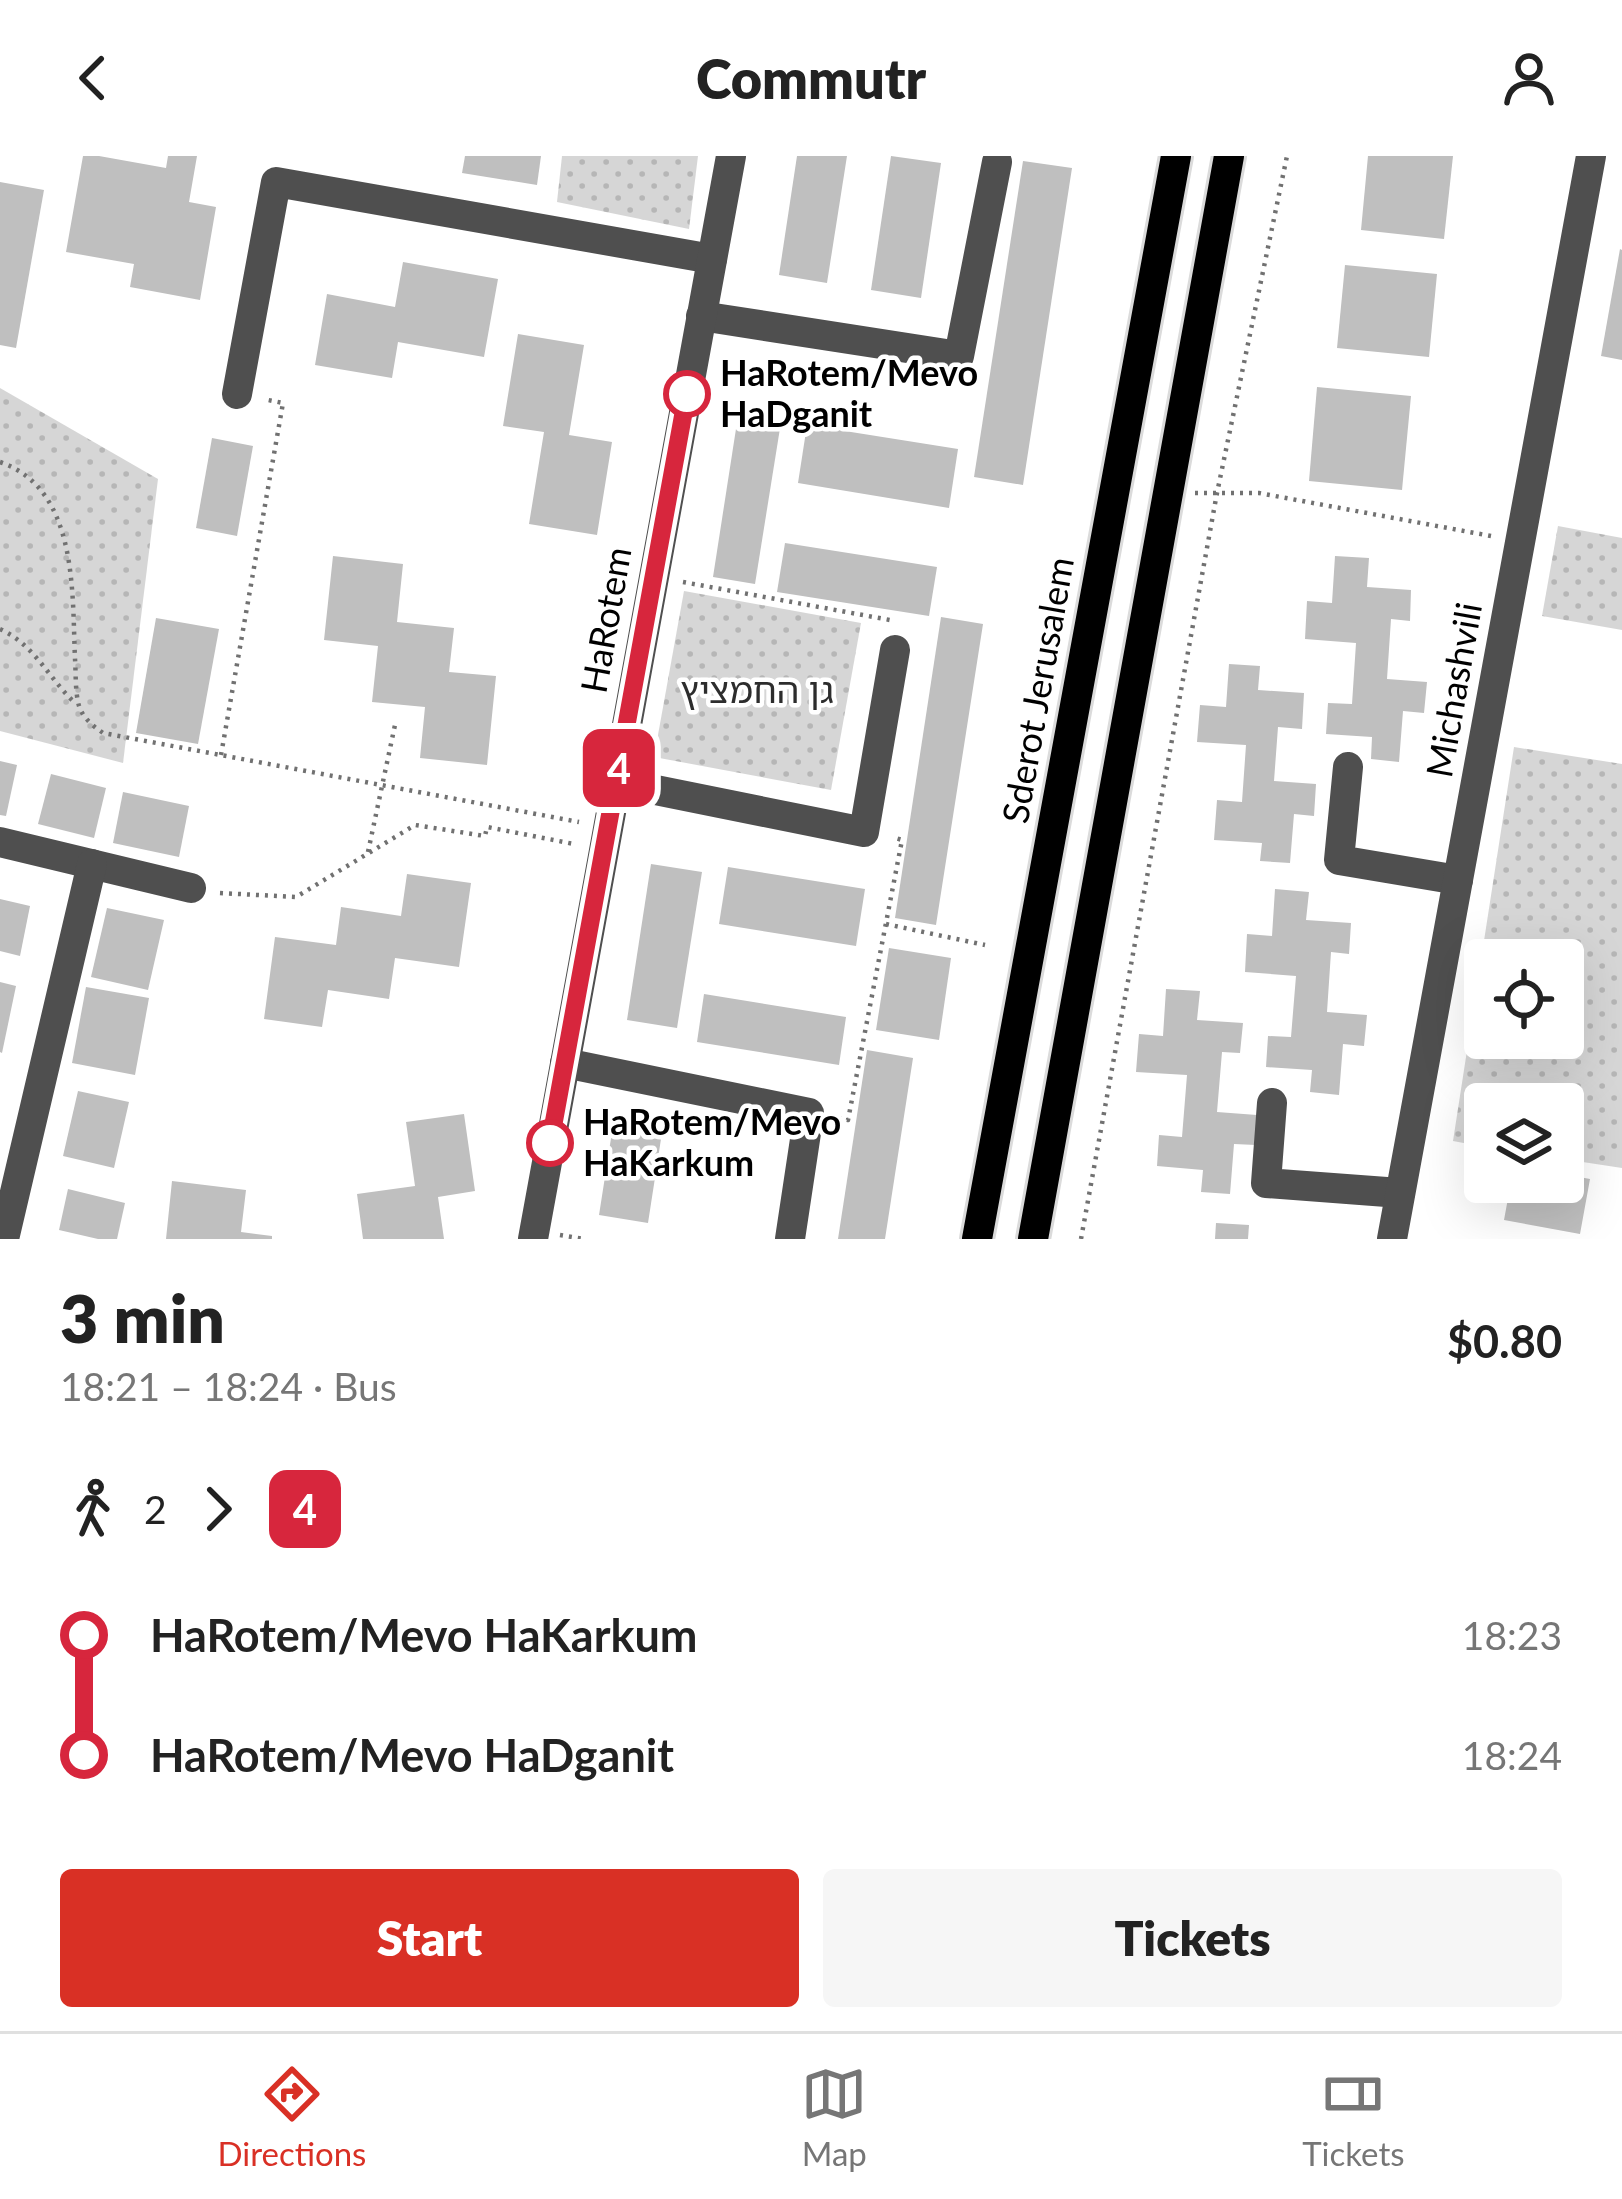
<!DOCTYPE html>
<meta charset="utf-8">
<style>
body{margin:0;font-family:Lato,"Noto Sans Hebrew",sans-serif;background:#f6f6f6;color:#222;height:100vh;display:flex;flex-direction:column;font-size:45px;white-space:nowrap}
*{box-sizing:border-box;margin:0}
p{font-size:39px;color:#767676}
.icon{flex:none;width:66px;height:66px;fill:none;stroke:currentColor;stroke-width:2;stroke-linecap:round;stroke-linejoin:round}
.map{position:relative;height:1083px;overflow:hidden}
.panel{display:flex;flex-direction:column;background:#fff;flex:1}
.panel>*{flex:none}
.badge{padding:0 24px;border-radius:18px;font-size:42px;line-height:78px}
.fabs{position:absolute;left:1464px;top:783px;display:grid;gap:24px}
.fabs a{display:grid;place-items:center;width:120px;height:120px;border-radius:12px;background:#fff;box-shadow:0 12px 48px #0002;font-size:60px}
.map>.badge{position:absolute;translate:-50% -50%;box-shadow:0 0 0 6px #fff}
.legs{display:flex;align-items:center;gap:18px;height:132px;padding:0 60px;font-size:39px}
.legs p{margin-inline-start:auto}
.headline{display:flex;align-items:center;justify-content:space-between;height:204px;padding:0 60px}
h1{font-size:66px;font-weight:800;line-height:90px}
.cta{display:flex;gap:24px;margin-top:auto;padding:24px 60px}
.cta a{flex:1;height:138px;border-radius:12px;background:#d93025;color:#fff;font-size:48px;font-weight:800;line-height:138px;text-align:center}
.cta a+a{background:#f6f6f6;color:#222}
ul{padding:0 60px;list-style:none}
li{display:flex;align-items:center;gap:42px;height:120px;font-size:45px}
li i{display:grid;place-items:center;width:18px;height:100%;margin:0 15px;background:currentColor}
li i::after{content:'';width:30px;height:30px;margin:-15px;border:9px solid;border-radius:50%;background:#fff}
li p{margin-inline-start:auto}
li:first-child i{background:linear-gradient(#0000 50%,currentColor 0)}
li:last-child i{background:linear-gradient(currentColor 50%,#0000 0)}
header{display:flex;justify-content:space-between;align-items:center;height:156px;padding:0 60px;background:#fff;font-size:54px;font-weight:800}
.tab-bar{display:flex;justify-content:space-around;align-items:center;height:168px;border-top:3px solid #e0e0e0;background:#fff;font-size:33px;color:#767676}
.tab-bar a{display:grid;justify-items:center;gap:6px}
.tab-bar .selected{color:#d93025}
.map>svg:first-child{display:block}
</style>
<header><svg class="icon" aria-label="back" viewBox="0 0 24 24"><path d="M15 5l-7 7 7 7"/></svg>Commutr<svg class="icon" aria-label="person" viewBox="0 0 24 24"><circle cx="12" cy="8" r="4"/><path d="M4 21q1-7 8-7t8 7"/></svg></header>
<div class="map">
<svg width="1622" height="1083" viewBox="0 0 1622 1083">
<defs>
<pattern id="green-dots" width="8" height="8" patternUnits="userSpaceOnUse" patternTransform="scale(3)"><rect width="8" height="8" fill="#d6d6d6"/><path d="M2 2h.1M6 6h.1" fill="none" stroke="#b6b6b6" stroke-width="1.8" stroke-linecap="round"/></pattern>
</defs>
<rect width="100%" height="100%" fill="#fff"/>
<g fill="url(#green-dots)" fill-rule="evenodd">
<path d="M562 0H698L689 73 557 46Z"/>
<path d="M0 232 158 323 123 607 0 575Z"/>
<path d="M1558 370 1622 382V474L1542 460Z"/>
<path d="M684 435 861 467 831 634 654 601Z"/>
<path d="M1514 591 1622 608V1012L1563 1003V948H1485V991L1453 985ZM1485 804H1563V882H1485Z"/>
</g>
<g fill="#bfbfbf">
<path d="M83 0H99L166 12 168 0H197L189 46 216 51 200 144 130 131 134 108 66 96Z"/>
<path d="M465 0H541L537 29 462 17Z"/>
<path d="M797 0H847L827 127 779 119Z"/>
<path d="M891 0 941 7 921 142 871 134Z"/>
<path d="M1368 0H1453L1444 83 1361 74Z"/>
<path d="M1023 5 1072 12 1023 329 974 321Z"/>
<path d="M0 26 44 34 16 192 0 189Z"/>
<path d="M1620 93 1622 94V204L1601 200Z"/>
<path d="M403 106 498 123 484 201 398 186 392 222 315 209 327 138 395 151Z"/>
<path d="M1345 109 1437 118 1429 201 1337 192Z"/>
<path d="M518 178 584 189 569 279 612 286 597 379 529 368 544 276 503 270Z"/>
<path d="M1317 231 1411 240 1402 334 1309 325Z"/>
<path d="M738 260 781 266 755 428 713 421Z"/>
<path d="M807 269 958 293 949 352 798 327Z"/>
<path d="M212 282 253 290 237 380 196 372Z"/>
<path d="M785 387 937 411 929 460 777 436Z"/>
<path d="M333 400 403 408 397 466 454 472 449 516 496 520 487 609 420 602 425 551 372 546 378 490 324 484Z"/>
<path d="M1335 400 1369 402 1367 431 1411 434 1410 465 1391 463 1387 523 1427 526 1424 557 1403 555 1399 606 1371 603 1372 581 1326 578 1328 547 1352 548 1356 487 1305 483 1307 445 1332 447Z"/>
<path d="M941 461 983 468 936 769 895 762Z"/>
<path d="M156 462 219 473 198 588 136 577Z"/>
<path d="M1229 508 1260 510 1258 534 1304 537 1302 573 1278 571 1274 625 1316 628 1314 660 1294 658 1290 707 1260 705 1262 687 1214 684 1217 644 1242 646 1246 589 1197 586 1200 549 1226 551Z"/>
<path d="M0 605 17 609 6 660 0 659Z"/>
<path d="M51 618 106 632 94 682 38 668Z"/>
<path d="M123 636 189 650 179 701 113 687Z"/>
<path d="M651 708 702 716 677 872 627 864Z"/>
<path d="M728 711 865 733 856 790 719 768Z"/>
<path d="M407 718 471 727 459 811 395 802 389 843 328 834 322 871 264 863 275 781 336 789 341 751 401 760Z"/>
<path d="M1275 733 1309 736 1306 764 1351 767 1349 798 1331 796 1327 856 1367 859 1364 890 1343 888 1339 939 1310 936 1312 914 1266 911 1268 880 1291 881 1296 820 1245 816 1247 778 1272 780Z"/>
<path d="M0 743 30 750 20 800 0 795Z"/>
<path d="M107 752 164 764 148 834 91 821Z"/>
<path d="M889 792 951 802 939 884 876 874Z"/>
<path d="M0 826 16 830 2 897 0 896Z"/>
<path d="M86 831 149 842 135 919 72 907Z"/>
<path d="M1166 833 1200 835 1197 864 1243 867 1240 897 1222 896 1217 956 1257 959 1256 989 1234 988 1230 1038 1201 1036 1203 1014 1157 1010 1159 979 1182 981 1187 919 1136 916 1139 878 1163 880Z"/>
<path d="M704 838 846 861 839 909 697 886Z"/>
<path d="M867 894 913 902 885 1083H838Z"/>
<path d="M78 935 129 946 114 1012 63 1000Z"/>
<path d="M464 958 475 1035 438 1041 444 1083H363L357 1038 415 1030 406 966Z"/>
<path d="M614 963 663 970 648 1067 599 1059Z"/>
<path d="M1563 1018 1590 1023 1580 1078 1504 1064 1511 1026H1563Z"/>
<path d="M172 1025 246 1034 241 1076 272 1080V1083H166Z"/>
<path d="M68 1033 125 1047 117 1083H98L59 1074Z"/>
<path d="M1216 1067 1249 1069 1248 1083H1215Z"/>
</g>
<g fill="none" stroke-linecap="round" stroke-linejoin="round">
<defs>
<g id="major">
<path d="M977 1083 1176 0"/>
<path d="M1033 1083 1229 0"/>
</g>
</defs>
<use href="#major" stroke="#dbdbdb" stroke-width="36"/>
<g stroke="#717171" stroke-width="4.5" stroke-dasharray="3 6" stroke-linecap="butt">
<path d="M0 306C78 333 72 435 75 503 76 517 75 536 79 550 83 562 93 570 103 577L579 666"/>
<path d="M1195 337H1259L1491 380"/>
<path d="M683 426 890 464"/>
<path d="M0 473C35 489 49 523 76 548"/>
<path d="M221 599 283 247 263 243"/>
<path d="M368 696 395 569"/>
<path d="M220 737 296 741 415 669 485 680 487 671 574 688"/>
<path d="M886 768 985 789"/>
<path d="M838 962 848 964 902 684 892 681"/>
<path d="M560 1079 584 1083"/>
<path d="M1081 1083 1217 337 1287 0"/>
</g>
<g stroke="#4f4f4f" stroke-width="30">
<path d="M701 160 959 200 997 6"/>
<path d="M237 238 276 26 712 103"/>
<path d="M1348 611 1339 704 1458 724"/>
<path d="M616 626 864 676 895 494"/>
<path d="M0 686 191 732"/>
<path d="M565 907 809 957 790 1083"/>
<path d="M1272 947 1266 1027 1400 1037"/>
<path d="M4 1083 92 708"/>
<path d="M533 1083 731 0"/>
<path d="M1392 1083 1591 0"/>
</g>
<use href="#major" stroke="#000" stroke-width="30"/>
</g>
<g fill="none" stroke-linecap="round" stroke-linejoin="round">
<defs>
<path id="line-1" d="M550 987 687 238"/>
</defs>
<use href="#line-1" stroke="#fff" stroke-width="27"/>
<use href="#line-1" stroke="#d7263d" stroke-width="18"/>
</g>
<g fill="#fff" stroke="#d7263d" stroke-width="6">
<circle cx="687" cy="238" r="21"/>
<circle cx="550" cy="987" r="21"/>
</g>
<g text-anchor="middle" stroke-width="9" stroke-linejoin="round" paint-order="stroke">
<g font-size="36" font-weight="bold" fill="#000" stroke="#fff" text-anchor="start">
<text x="720" y="230">HaRotem/Mevo<tspan x="720" dy="41">HaDganit</tspan></text>
<text x="583" y="979">HaRotem/Mevo<tspan x="583" dy="41">HaKarkum</tspan></text>
</g>
<g font-size="36" fill="#000" stroke="#fff">
<text transform="translate(606 464) rotate(-80)" y="13">HaRotem</text>
<text transform="translate(1038 534) rotate(-80)" y="13">Sderot Jerusalem</text>
<text transform="translate(1454 534) rotate(-80)" y="13">Michashvili</text>
</g>
<g font-size="36" fill="#2d2d2d" stroke="#fff">
<text x="757" y="547">גן החמציץ</text>
</g>
</g>
</svg>
<div class="fabs">
<a><svg class="icon" aria-label="locate" viewBox="0 0 24 24"><circle cx="12" cy="12" r="6"/><path d="M12 2v4M12 18v4M2 12h4M18 12h4"/></svg></a>
<a><svg class="icon" aria-label="layers" viewBox="0 0 24 24"><path d="M12 4l9 5-9 5-9-5zM3 14l9 5 9-5"/></svg></a>
</div>
<b class="badge" style="left:619px;top:612px;background:#d7263d;color:#fff">4</b>
</div>
<section class="panel">
<div class="headline"><div><h1>3 min</h1><p>18:21 – 18:24 · Bus</p></div><b>$0.80</b></div>
<div class="legs"><svg class="icon" aria-label="walk" viewBox="0 0 24 24"><circle cx="13" cy="4" r="2"/><path d="M13 8l-2 6 4 7M11 14l-3 7M7 12l3-4h3l4 4"/></svg>2<svg class="icon" aria-label="forward" viewBox="0 0 24 24"><path d="M9 5l7 7-7 7"/></svg><b class="badge" style="background:#d7263d;color:#fff">4</b></div>
<ul>
<li><i style="color:#d7263d"></i><b>HaRotem/Mevo HaKarkum</b><p>18:23</p></li>
<li><i style="color:#d7263d"></i><b>HaRotem/Mevo HaDganit</b><p>18:24</p></li>
</ul>
<div class="cta"><a>Start</a><a>Tickets</a></div>
</section>
<nav class="tab-bar">
<a class="selected"><svg class="icon" aria-label="directions" viewBox="0 0 24 24"><path d="M12 3l9 9-9 9-9-9zM9 14v-3h6M13 9l2 2-2 2"/></svg>Directions</a>
<a><svg class="icon" aria-label="map" viewBox="0 0 24 24"><path d="M3 6l6-2 6 2 6-2v14l-6 2-6-2-6 2zM9 4v14M15 6v14"/></svg>Map</a>
<a><svg class="icon" aria-label="tickets" viewBox="0 0 24 24"><path d="M3 7h18v10H3zM15 7v10"/></svg>Tickets</a>
</nav>
